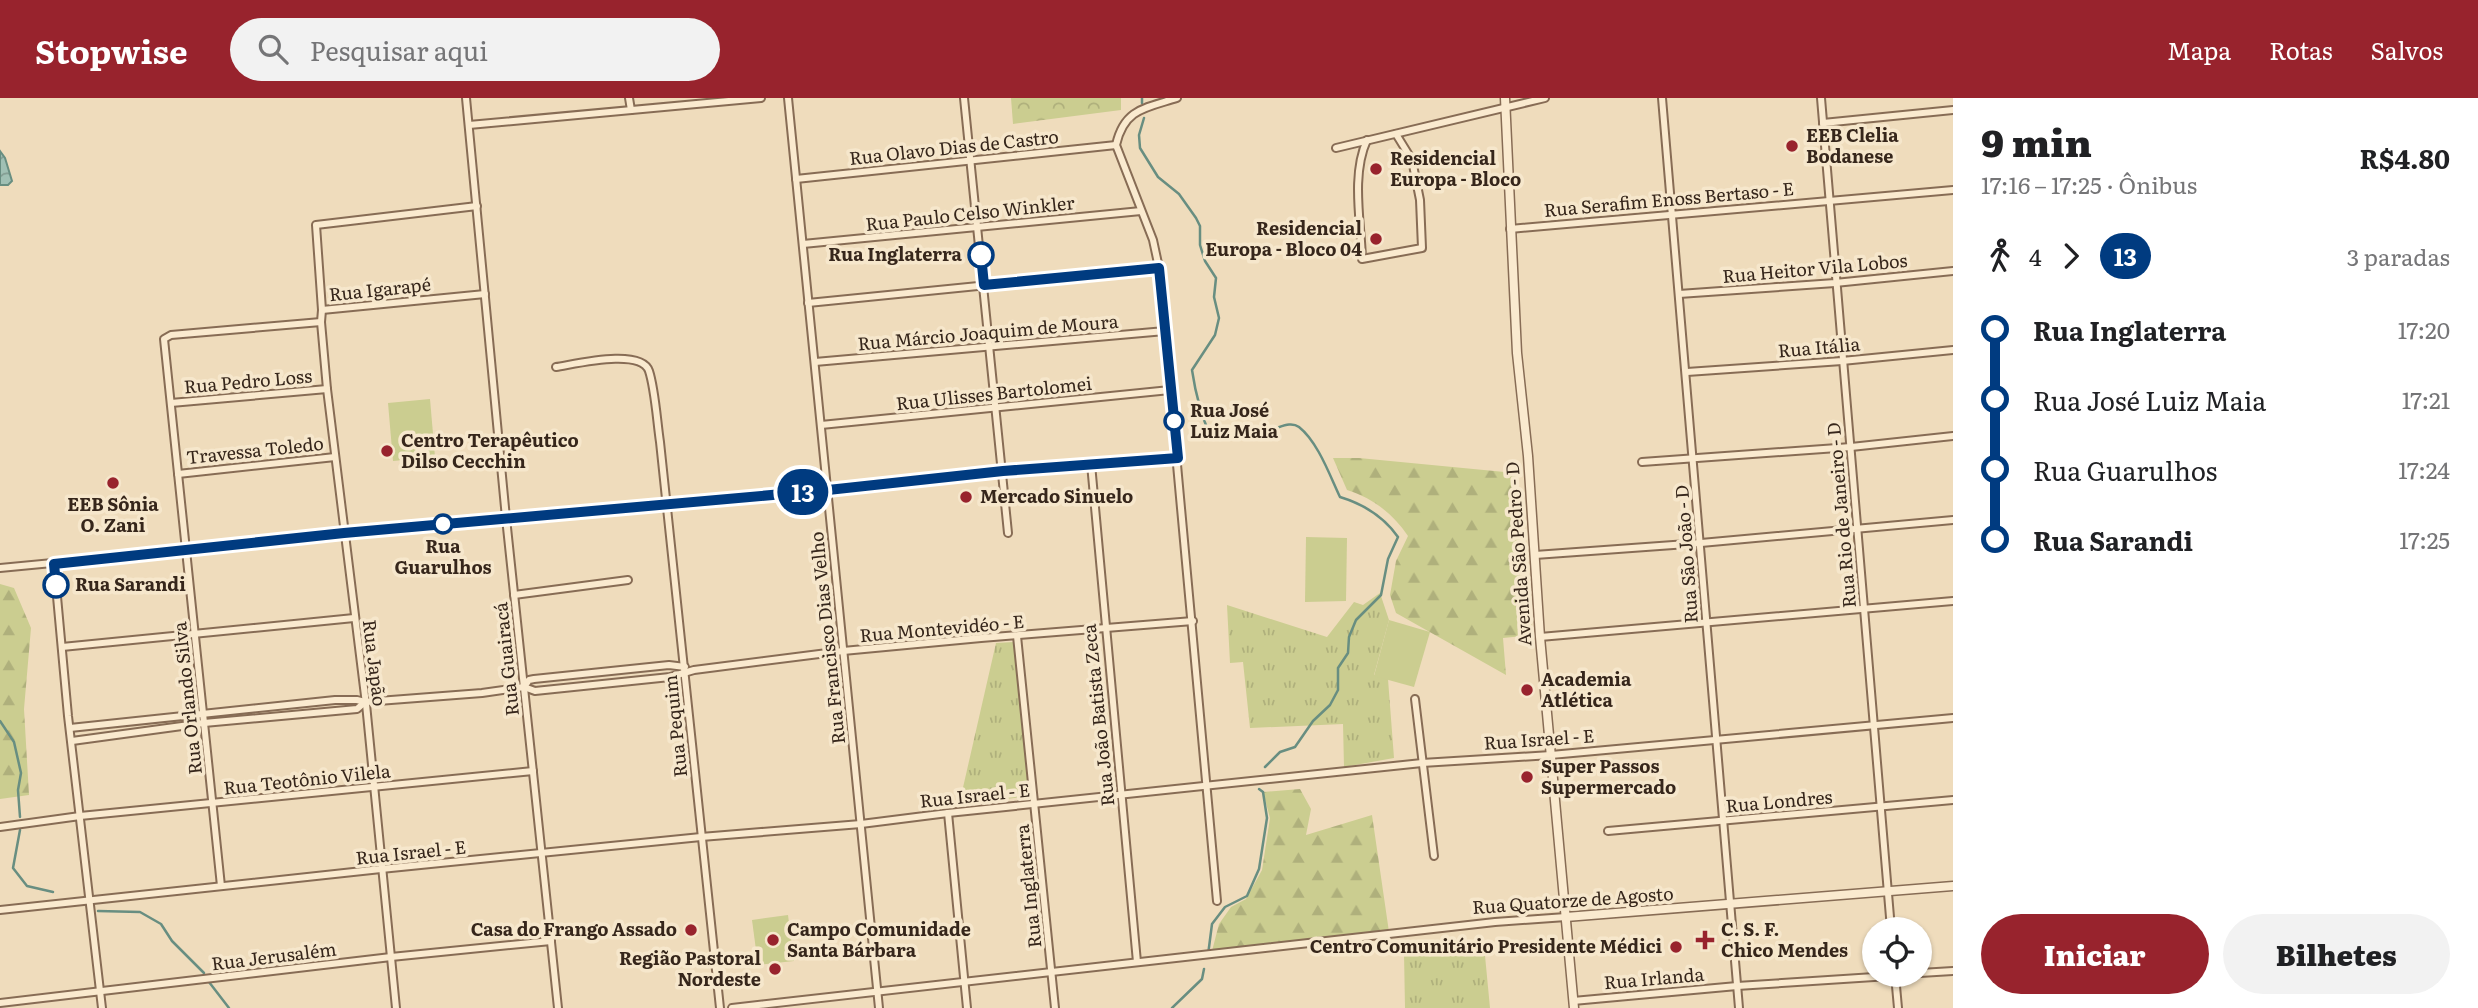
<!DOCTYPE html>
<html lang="pt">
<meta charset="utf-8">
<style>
body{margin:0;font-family:Literata,serif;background:#f2f2f2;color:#202124;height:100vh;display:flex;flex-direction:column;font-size:26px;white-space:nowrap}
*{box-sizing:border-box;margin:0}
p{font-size:23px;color:#757577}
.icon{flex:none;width:38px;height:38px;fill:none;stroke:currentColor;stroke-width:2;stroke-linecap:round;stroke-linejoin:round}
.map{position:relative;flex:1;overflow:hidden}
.panel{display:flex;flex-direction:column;background:#fff;width:525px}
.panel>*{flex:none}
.badge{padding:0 14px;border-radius:23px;font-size:24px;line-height:46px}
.controls{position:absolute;left:1862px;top:819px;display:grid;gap:14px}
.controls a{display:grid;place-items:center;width:70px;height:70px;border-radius:50%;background:#fff;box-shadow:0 2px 5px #0004;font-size:35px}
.map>.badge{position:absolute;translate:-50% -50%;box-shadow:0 0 0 4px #fff}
.legs{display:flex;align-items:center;gap:10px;height:77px;padding:0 28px;font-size:23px}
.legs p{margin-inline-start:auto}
.head{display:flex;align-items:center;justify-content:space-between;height:119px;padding:0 28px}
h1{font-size:38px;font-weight:800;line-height:52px}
.cta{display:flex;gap:14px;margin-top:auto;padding:14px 28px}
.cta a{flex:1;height:80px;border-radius:42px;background:#98232d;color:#fff;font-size:28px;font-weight:800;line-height:80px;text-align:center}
.cta a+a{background:#f2f2f2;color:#202124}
ul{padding:0 28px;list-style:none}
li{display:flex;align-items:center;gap:24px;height:70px;font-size:26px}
li i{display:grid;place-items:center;width:10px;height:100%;margin:0 9px;background:currentColor}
li i::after{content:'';width:18px;height:18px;margin:-9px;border:5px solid;border-radius:50%;background:#fff}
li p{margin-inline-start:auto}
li:first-child i{background:linear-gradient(#0000 50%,currentColor 0)}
li:last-child i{background:linear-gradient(currentColor 50%,#0000 0)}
header{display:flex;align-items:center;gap:42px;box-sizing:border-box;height:98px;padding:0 35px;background:#98232d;color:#fff}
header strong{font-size:33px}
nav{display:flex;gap:38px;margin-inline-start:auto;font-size:24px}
.search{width:490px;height:63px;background:#f2f2f2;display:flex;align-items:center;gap:18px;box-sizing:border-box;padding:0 24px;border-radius:38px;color:#757577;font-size:26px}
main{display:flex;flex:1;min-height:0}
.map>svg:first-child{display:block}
</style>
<header>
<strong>Stopwise</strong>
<div class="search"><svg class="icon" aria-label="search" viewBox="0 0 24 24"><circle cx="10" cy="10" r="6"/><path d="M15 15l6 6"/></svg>Pesquisar aqui</div>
<nav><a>Mapa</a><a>Rotas</a><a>Salvos</a></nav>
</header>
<main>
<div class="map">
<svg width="1953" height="910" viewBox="0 0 1953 910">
<defs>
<pattern id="grass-tufts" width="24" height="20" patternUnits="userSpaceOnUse" patternTransform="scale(1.75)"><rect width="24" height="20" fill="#cbcd90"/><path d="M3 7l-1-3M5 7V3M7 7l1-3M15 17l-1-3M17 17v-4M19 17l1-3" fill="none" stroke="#afb07c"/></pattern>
<pattern id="forest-firs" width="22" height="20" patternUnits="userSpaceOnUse" patternTransform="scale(1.75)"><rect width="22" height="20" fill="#cbcd90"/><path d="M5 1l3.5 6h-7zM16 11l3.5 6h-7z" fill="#afb07c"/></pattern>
<pattern id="park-crowns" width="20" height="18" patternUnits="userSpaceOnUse" patternTransform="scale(1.75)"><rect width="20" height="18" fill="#cbcd90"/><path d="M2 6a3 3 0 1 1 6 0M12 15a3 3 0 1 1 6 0" fill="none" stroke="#afb07c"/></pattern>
<pattern id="water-waves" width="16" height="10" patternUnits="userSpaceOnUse" patternTransform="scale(1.75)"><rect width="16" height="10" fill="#a0c0b4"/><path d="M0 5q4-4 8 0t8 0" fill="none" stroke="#839c92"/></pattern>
</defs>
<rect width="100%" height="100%" fill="#efdcbc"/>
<g fill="url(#grass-tufts)">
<path d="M1380 495 1389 522 1374 577 1388 581 1394 660 1344 669 1343 626 1250 630 1243 564 1230 565 1227 507 1327 539 1354 504 1363 507Z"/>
<path d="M1014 544 1029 698 959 707 996 545Z"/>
<path d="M1484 847 1490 910H1405L1404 855Z"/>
</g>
<g fill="url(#forest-firs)">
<path d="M1333 360H1359L1515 375 1533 537 1503 540 1506 577 1396 515 1390 497 1396 463 1408 438C1393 416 1373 400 1347 392Z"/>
<path d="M0 486 14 490 31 530 24 611 29 697 0 701Z"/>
<path d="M1300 691 1311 711 1306 737 1372 717 1389 834 1212 853 1219 826 1231 809 1246 801 1262 772 1270 720 1263 694Z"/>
</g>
<path fill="url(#park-crowns)" d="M1011 0H1121V12L1013 26Z"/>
<g fill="#cbcd90">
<path d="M430 301 435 359 393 363 388 305Z"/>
<path d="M1306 439 1347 440 1346 503 1305 504Z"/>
<path d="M1389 522 1430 534 1414 589 1374 578Z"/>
<path d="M788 817 794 863 758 867 752 822Z"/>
</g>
<path fill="url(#water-waves)" stroke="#688e81" stroke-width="2" d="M0 53 5 60 12 83 8 87H0Z"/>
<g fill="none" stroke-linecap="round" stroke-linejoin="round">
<g stroke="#688e81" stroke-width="2.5">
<path d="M1142 0V5"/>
<path d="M1144 20 1139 37 1140 50 1158 79 1179 96 1196 120 1200 128V147L1205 163 1216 180 1214 199 1219 220 1215 237 1192 272C1194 286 1203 334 1216 341 1220 344 1230 338 1236 336 1248 333 1261 335 1273 331 1281 329 1291 323 1299 329 1318 344 1330 378 1340 399 1363 406 1384 419 1398 439L1388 461 1381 497 1356 522 1349 539 1348 555 1338 570V592L1330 607 1313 623 1295 649 1280 654 1265 669"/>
<path d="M0 623 14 644 21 675 18 692 20 719"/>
<path d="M20 732 13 770 27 788 53 794"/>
<path d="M98 813 140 814 161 826 172 843 204 875"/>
<path d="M1208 857 1212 826 1225 809 1247 798 1259 771 1267 720 1263 694 1259 691"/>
<path d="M209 884 229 910"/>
<path d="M1172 910 1202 881 1204 871"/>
</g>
<defs>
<g id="minor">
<path d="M466 0 506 420 558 910"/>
<path d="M629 0 631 12"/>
<path d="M788 0 879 910"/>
<path d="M964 0 1008 435"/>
<path d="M1177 0C1145 10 1124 11 1116 47L1153 142 1159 170 1217 803"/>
<path d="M1662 0 1739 910"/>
<path d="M1821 0 1891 831"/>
<path d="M1823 25 1953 12"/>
<path d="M469 27 761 0"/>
<path d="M1367 42C1351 77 1361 124 1362 161L1422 150 1420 102 1412 62 1396 36"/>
<path d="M1336 50 1545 0"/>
<path d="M796 81 1116 47"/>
<path d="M1510 131 1953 92"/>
<path d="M803 146 1141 113"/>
<path d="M1679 196 1835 185 1953 173"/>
<path d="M808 205 1159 170"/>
<path d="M322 212 485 196"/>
<path d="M815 264 1165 233"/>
<path d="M556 269C576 266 641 250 649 273 655 291 657 324 660 344L720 910"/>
<path d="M1687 274 1842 263 1953 252"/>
<path d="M171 305 327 291"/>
<path d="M821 327 1170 292"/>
<path d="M1642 364 1851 349 1953 338"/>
<path d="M1091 366 1137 864"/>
<path d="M178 376 335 359"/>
<path d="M1535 457 1701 445 1953 422"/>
<path d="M54 466 68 618 102 910"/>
<path d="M0 470 1003 374 1178 360"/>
<path d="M514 497 628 482"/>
<path d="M1017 538 1055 910"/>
<path d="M1540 539 1953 503"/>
<path d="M62 549 354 520"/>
<path d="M524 589 529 582 534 581 669 567 685 569"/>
<path d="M1415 601 1434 758"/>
<path d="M70 630 335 602H357L365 604 482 595 524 589 535 593 670 579 694 572 843 553 981 540 1193 523"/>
<path d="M72 643 204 625 357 611 365 604"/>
<path d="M948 715 967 910"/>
<path d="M0 729 80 718 533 673"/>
<path d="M1608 733 1953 702"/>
<path d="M221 788 164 241 171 237 321 224"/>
<path d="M0 812 381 771 701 739 861 726 948 715 1422 665 1551 657 1953 620"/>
<path d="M1920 875 1953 873"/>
<path d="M1895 877 1898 910"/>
<path d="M1573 903 1737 888 1905 877"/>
<path d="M0 905 391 859 551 843"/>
<path d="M396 910 366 606 327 291 321 224 322 212 316 127 477 108"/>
<path d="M732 910 1495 824 1566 819"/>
</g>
<g id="tertiary">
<path d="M1505 0 1517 255 1528 358 1540 539 1574 910"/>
<path d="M1566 819 1953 788"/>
</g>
</defs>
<use href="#minor" stroke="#876c55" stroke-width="10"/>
<use href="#tertiary" stroke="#876c55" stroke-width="11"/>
<use href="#minor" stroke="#faeacf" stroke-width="6"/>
<use href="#tertiary" stroke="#faeacf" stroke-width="8"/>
</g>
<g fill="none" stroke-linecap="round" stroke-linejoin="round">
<defs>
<path id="line-1" d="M56 487 54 466 344 435 828 392 1003 373 1178 360 1159 170 984 187 981 157"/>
</defs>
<use href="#line-1" stroke="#fff" stroke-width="16"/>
<use href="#line-1" stroke="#003b80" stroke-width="10"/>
</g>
<g fill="#98232d" stroke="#f6e7cc" stroke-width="2.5">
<circle cx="1792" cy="48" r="7"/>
<circle cx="1376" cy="71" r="7"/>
<circle cx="1376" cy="141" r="7"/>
<circle cx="387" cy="353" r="7"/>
<circle cx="113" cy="385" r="7"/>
<circle cx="966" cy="399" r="7"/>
<circle cx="1527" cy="592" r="7"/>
<circle cx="1527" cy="679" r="7"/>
<circle cx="691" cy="832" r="7"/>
<circle cx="773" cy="842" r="7"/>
<path d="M1701.5 831.5h7v7h7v7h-7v7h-7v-7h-7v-7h7z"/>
<circle cx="1676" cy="849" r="7"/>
<circle cx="775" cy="871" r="7"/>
</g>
<g fill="#fff" stroke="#003b80" stroke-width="3.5">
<circle cx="981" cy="157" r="12"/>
<circle cx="1174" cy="323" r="9"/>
<circle cx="443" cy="426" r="9"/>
<circle cx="56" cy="487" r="12"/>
</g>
<g text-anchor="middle" stroke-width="7" stroke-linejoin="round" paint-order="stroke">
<g font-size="18" font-weight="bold" fill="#36261b" stroke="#f6e7cc" text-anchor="start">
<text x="1806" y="44">EEB Clelia<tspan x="1806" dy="21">Bodanese</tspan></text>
<text x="1390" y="67">Residencial<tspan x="1390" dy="21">Europa - Bloco</tspan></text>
<text x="1362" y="137" text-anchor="end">Residencial<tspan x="1362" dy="21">Europa - Bloco 04</tspan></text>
<text x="401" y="349">Centro Terapêutico<tspan x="401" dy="21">Dilso Cecchin</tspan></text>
<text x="980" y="405">Mercado Sinuelo</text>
<text x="113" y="413" text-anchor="middle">EEB Sônia<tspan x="113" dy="21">O. Zani</tspan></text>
<text x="1541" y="588">Academia<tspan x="1541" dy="21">Atlética</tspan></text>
<text x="1541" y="675">Super Passos<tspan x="1541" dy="21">Supermercado</tspan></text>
<text x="677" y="838" text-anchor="end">Casa do Frango Assado</text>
<text x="787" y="838">Campo Comunidade<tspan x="787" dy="21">Santa Bárbara</tspan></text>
<text x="1721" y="838">C. S. F.<tspan x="1721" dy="21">Chico Mendes</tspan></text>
<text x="1662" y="855" text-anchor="end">Centro Comunitário Presidente Médici</text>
<text x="761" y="867" text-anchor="end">Região Pastoral<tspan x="761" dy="21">Nordeste</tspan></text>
</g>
<g font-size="18" fill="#36261b" stroke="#f6e7cc">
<text transform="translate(954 50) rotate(-6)" y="6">Rua Olavo Dias de Castro</text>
<text transform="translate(1669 102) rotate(-5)" y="6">Rua Serafim Enoss Bertaso - E</text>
<text transform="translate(970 116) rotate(-6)" y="6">Rua Paulo Celso Winkler</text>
<text transform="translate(1815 171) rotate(-5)" y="6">Rua Heitor Vila Lobos</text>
<text transform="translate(380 192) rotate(-6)" y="6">Rua Igarapé</text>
<text transform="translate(988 235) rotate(-5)" y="6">Rua Márcio Joaquim de Moura</text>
<text transform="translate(1819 250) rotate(-5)" y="6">Rua Itália</text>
<text transform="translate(248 284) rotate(-5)" y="6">Rua Pedro Loss</text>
<text transform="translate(994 296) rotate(-6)" y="6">Rua Ulisses Bartolomei</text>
<text transform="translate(255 353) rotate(-6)" y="6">Travessa Toledo</text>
<text transform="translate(1842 417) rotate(-95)" y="6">Rua Rio de Janeiro - D</text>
<text transform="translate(1519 456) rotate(-94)" y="6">Avenida São Pedro - D</text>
<text transform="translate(1687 456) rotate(-94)" y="6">Rua São João - D</text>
<text transform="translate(942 531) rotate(-5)" y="6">Rua Montevidéo - E</text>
<text transform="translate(828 540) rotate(-96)" y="6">Rua Francisco Dias Velho</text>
<text transform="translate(507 561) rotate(-96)" y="6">Rua Guairacá</text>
<text transform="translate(374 565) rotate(83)" y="6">Rua Japão</text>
<text transform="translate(188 600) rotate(-96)" y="6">Rua Orlando Silva</text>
<text transform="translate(1099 617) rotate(-96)" y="6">Rua João Batista Zeca</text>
<text transform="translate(676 628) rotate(-96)" y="6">Rua Pequim</text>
<text transform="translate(1539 642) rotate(-4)" y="6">Rua Israel - E</text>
<text transform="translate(307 682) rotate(-6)" y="6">Rua Teotônio Vilela</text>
<text transform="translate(975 698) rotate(-6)" y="6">Rua Israel - E</text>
<text transform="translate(1779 704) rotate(-5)" y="6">Rua Londres</text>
<text transform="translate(411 755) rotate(-6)" y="6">Rua Israel - E</text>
<text transform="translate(1029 788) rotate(-96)" y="6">Rua Inglaterra</text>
<text transform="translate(1573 803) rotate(-4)" y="6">Rua Quatorze de Agosto</text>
<text transform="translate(274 859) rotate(-7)" y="6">Rua Jerusalém</text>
<text transform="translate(1654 881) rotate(-5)" y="6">Rua Irlanda</text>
</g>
<g font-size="18" font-weight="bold" fill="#36261b" stroke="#f6e7cc" text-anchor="start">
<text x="962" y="163" text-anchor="end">Rua Inglaterra</text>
<text x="1190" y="319">Rua José<tspan x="1190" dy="21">Luiz Maia</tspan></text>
<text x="443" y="455" text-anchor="middle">Rua<tspan x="443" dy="21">Guarulhos</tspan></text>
<text x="75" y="493">Rua Sarandi</text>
</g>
</g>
</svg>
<div class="controls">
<a><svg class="icon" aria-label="locate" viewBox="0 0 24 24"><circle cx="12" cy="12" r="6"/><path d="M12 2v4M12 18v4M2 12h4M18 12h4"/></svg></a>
</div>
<b class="badge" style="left:803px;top:394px;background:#003b80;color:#fff">13</b>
</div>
<section class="panel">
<div class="head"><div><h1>9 min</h1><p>17:16 – 17:25 · Ônibus</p></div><b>R$4.80</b></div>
<div class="legs"><svg class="icon" aria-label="walk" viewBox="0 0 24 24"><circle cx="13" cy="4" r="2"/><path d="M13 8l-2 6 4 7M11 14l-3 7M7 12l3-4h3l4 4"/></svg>4<svg class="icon" aria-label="forward" viewBox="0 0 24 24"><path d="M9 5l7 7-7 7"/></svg><b class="badge" style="background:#003b80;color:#fff">13</b><p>3 paradas</p></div>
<ul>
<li><i style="color:#003b80"></i><b>Rua Inglaterra</b><p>17:20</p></li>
<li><i style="color:#003b80"></i><span>Rua José Luiz Maia</span><p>17:21</p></li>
<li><i style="color:#003b80"></i><span>Rua Guarulhos</span><p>17:24</p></li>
<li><i style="color:#003b80"></i><b>Rua Sarandi</b><p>17:25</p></li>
</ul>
<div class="cta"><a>Iniciar</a><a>Bilhetes</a></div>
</section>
</main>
